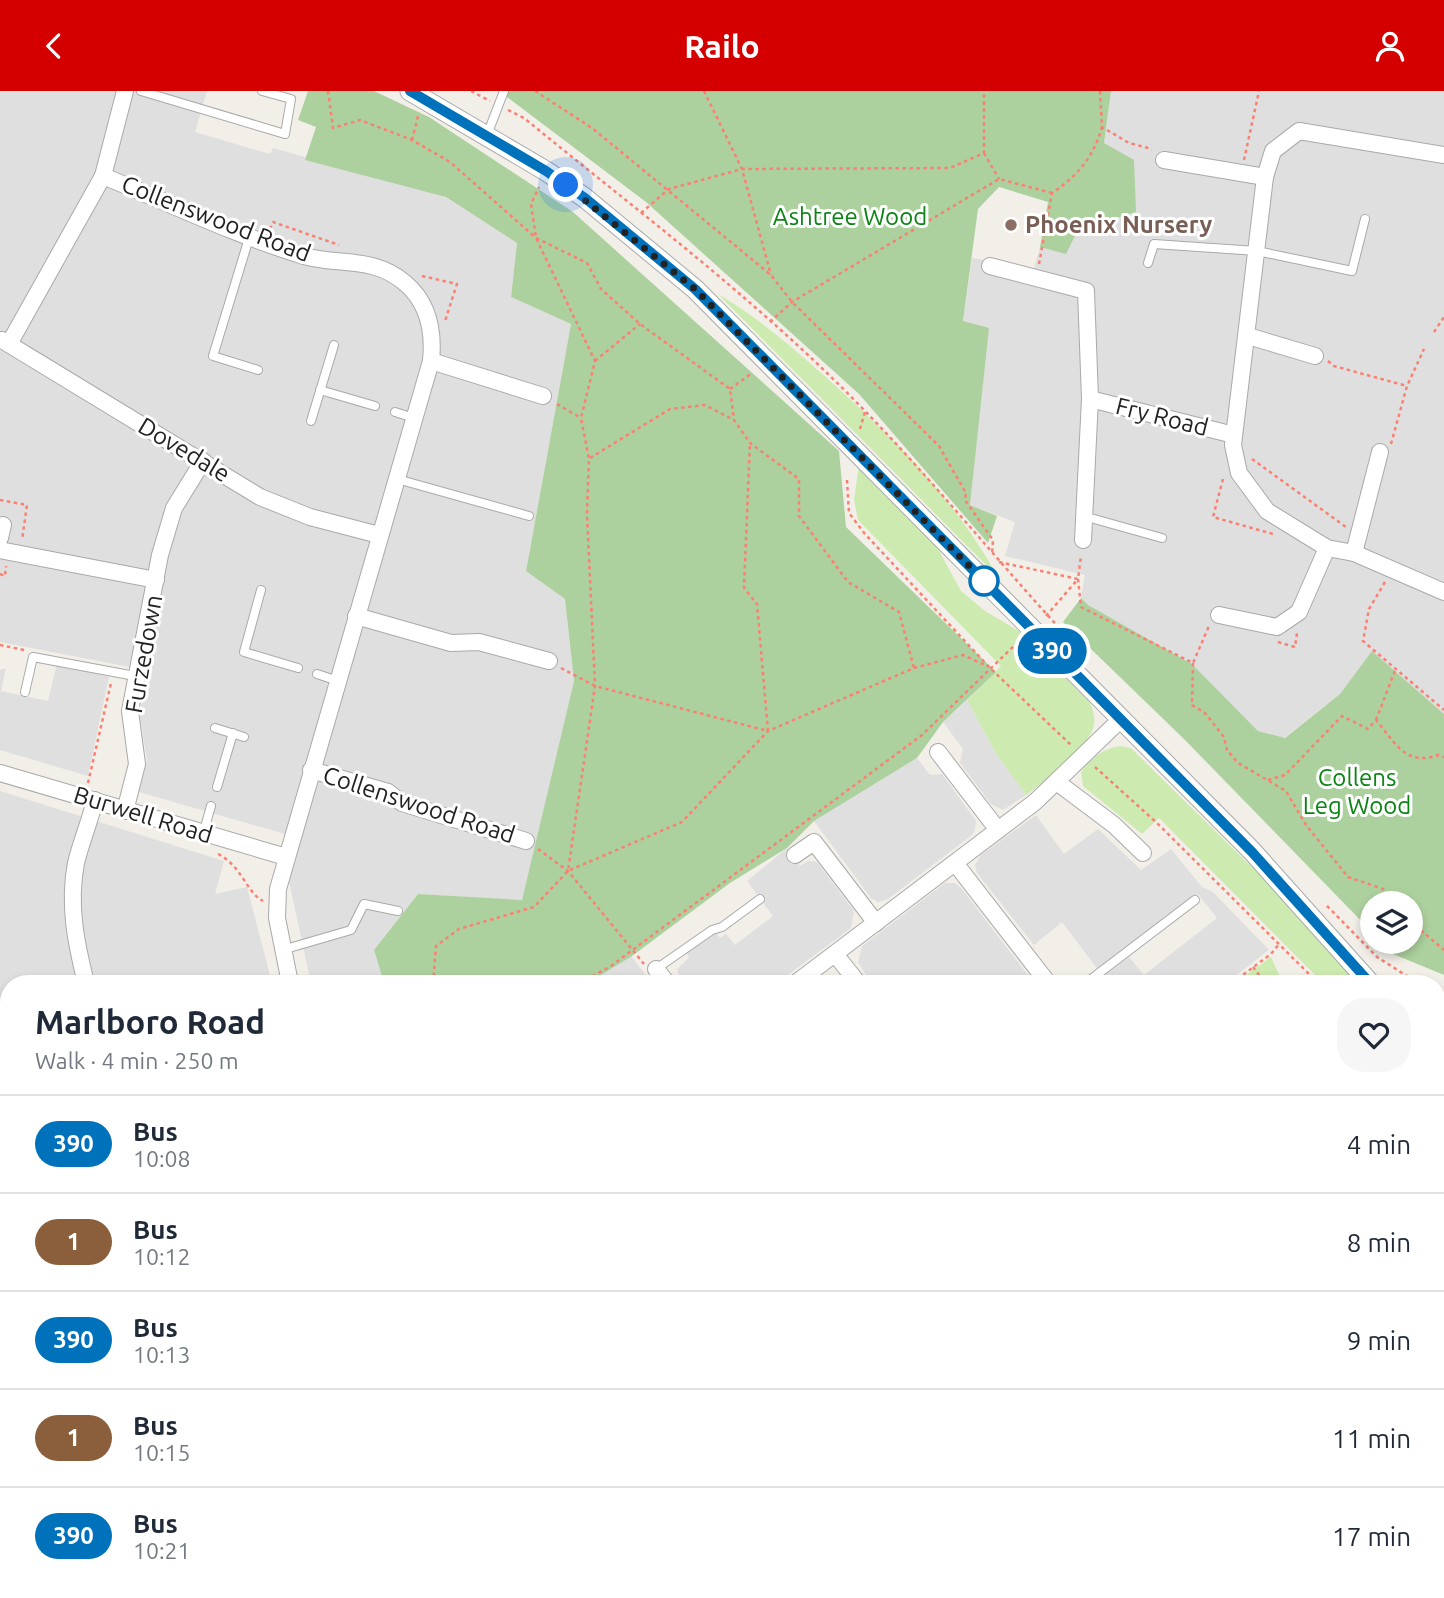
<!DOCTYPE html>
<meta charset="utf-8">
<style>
body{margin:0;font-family:Ubuntu,sans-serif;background:#f6f6f7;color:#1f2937;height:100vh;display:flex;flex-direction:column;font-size:26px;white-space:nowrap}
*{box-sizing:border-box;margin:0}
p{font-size:23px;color:#747a83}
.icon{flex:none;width:38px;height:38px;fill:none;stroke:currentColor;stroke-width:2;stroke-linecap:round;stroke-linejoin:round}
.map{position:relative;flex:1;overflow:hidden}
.details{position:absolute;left:0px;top:884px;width:1446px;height:625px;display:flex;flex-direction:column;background:#fff;border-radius:28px 28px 0 0;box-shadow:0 4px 10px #0003}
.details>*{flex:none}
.badge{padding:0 14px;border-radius:23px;font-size:24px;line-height:46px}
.buttons{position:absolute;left:1360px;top:800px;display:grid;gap:14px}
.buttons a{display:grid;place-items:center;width:63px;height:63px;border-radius:50%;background:#fff;box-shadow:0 4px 10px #0003;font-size:35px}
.you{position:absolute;width:35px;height:35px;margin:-18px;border:5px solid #fff;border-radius:50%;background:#1a73e8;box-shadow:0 0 0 10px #1a73e833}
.map>.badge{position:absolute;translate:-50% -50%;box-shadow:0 0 0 4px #fff}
.round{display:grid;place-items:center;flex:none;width:74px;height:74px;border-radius:28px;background:#f6f6f7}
.headline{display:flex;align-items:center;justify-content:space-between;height:119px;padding:0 35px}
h1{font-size:33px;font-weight:700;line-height:52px}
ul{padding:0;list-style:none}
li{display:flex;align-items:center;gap:21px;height:98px;padding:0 35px;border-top:2px solid #e0e1e3}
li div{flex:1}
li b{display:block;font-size:26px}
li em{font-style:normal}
li .badge{min-width:77px;font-weight:700;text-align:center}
header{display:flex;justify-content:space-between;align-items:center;height:91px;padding:0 35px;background:#d40000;color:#fff;font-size:32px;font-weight:700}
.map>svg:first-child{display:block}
</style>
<header><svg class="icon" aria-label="back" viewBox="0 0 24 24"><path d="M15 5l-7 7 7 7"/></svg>Railo<svg class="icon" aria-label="person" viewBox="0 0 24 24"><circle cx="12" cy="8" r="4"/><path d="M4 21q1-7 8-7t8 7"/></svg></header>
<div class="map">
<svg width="1444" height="1507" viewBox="0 0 1444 1507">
<rect width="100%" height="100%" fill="#f2efe9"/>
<g fill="#e0dfdf">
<path d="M0 0H207L195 41 270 63 273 57 446 106 517 152 511 206 571 233 526 479 565 508 574 590 522 810 418 803 374 859 384 892H311L288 786 299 747 139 701 147 669 140 627 145 579 0 551Z"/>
<path d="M1111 0H1444V623L1372 561 1340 603 1284 647 1258 640 1192 573 1087 514 1081 507 1085 484 1005 465 1015 431 970 414 988 238 963 231 972 167 1034 177 1040 156 1066 162 1077 139 1136 121 1104 52Z"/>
<path d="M57 573 109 586 88 685 0 659V579L6 577 1 600 48 610Z"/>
<path d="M967 609 995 661 1026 704 1003 719 991 713 960 672 963 658 943 631Z"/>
<path d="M917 667 930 684 942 683 976 730 975 738 972 744 888 808 878 811 871 807 814 730Z"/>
<path d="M0 700 224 770 215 803 247 796 272 892H9V1119L0 1095Z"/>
<path d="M1036 724 1064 763 1098 738 1141 779 1171 758 1202 796 1213 801 1269 859 1226 892H1094L1129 866 1144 884 1217 827 1198 803 1099 880 1062 831 1034 854 977 782 975 774 981 764Z"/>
<path d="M787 757 800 775 808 770 817 771 854 820 851 837 777 892H681L677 878 689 867 687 862 715 841 720 847 726 843 735 854 773 825 747 790Z"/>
<path d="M945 792H955L961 797 1034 892H871L858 871 862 855Z"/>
<path d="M631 865 652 892H588Z"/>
<path d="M1437 1152 1444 1153V1507H1392L1390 1500H1437Z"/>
<path d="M9 1246V1500H17L14 1507H0V1251Z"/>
<path d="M38 1500H206L212 1507H36Z"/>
</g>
<path fill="#ffffe5" d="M206 1500H1390L1392 1507H212Z"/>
<g fill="#cdebb0">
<path d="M718 203C762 229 790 255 828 288 896 349 953 406 998 486Z"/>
<path d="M859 374 937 456 961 500 985 520 1019 540 1089 610C1094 620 1097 631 1091 642 1082 660 1043 692 1026 704L995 661 967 609 1001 575 858 429 854 409Z"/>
<path d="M1120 655 1131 657 1344 867 1362 892H1323L1159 727 1142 743 1083 695 1081 681C1091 667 1102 658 1120 655Z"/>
<path d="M1271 866 1283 892H1235Z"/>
</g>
<g fill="#add19e">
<path d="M308 0H374L429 26 573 121 839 360 846 436 996 581 943 631 917 667 814 730 787 757 730 792 632 865 588 892H384L374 859 418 803 522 809 574 590 565 508 526 480 571 233 511 206 517 152 446 106 305 69 316 36 298 29Z"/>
<path d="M499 0H1111L1104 52 1134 69 1136 121 1078 139 1066 163 1040 156 1048 111 999 96 978 118 963 230 989 237 970 414 997 425 988 452 859 303 646 111Z"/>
<path d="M1081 507 1088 514 1192 573 1258 640 1285 647 1340 603 1372 560 1444 623V884L1393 863 1382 851 1410 850V812H1372V841L1184 648 1063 531Z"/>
<path d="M9 1177V1236L0 1241V1181Z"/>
</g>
<g fill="#c8facc">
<path d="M348 1500H507L511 1507H351Z"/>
<path d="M736 1500H1390L1392 1507H739Z"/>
</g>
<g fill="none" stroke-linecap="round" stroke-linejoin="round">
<defs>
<g id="service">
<path d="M141 0 285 43 291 8 262 0"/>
<path d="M487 44 504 0"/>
<path d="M250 144 213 265 258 279"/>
<path d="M1148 172 1154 153 1257 160 1352 180 1365 128"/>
<path d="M320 299 375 315"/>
<path d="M395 321 414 327"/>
<path d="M311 330 334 254"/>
<path d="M397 388 529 425"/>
<path d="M1087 426 1162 447"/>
<path d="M261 499 244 561 298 577"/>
<path d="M317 583 338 590"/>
<path d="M25 601 33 566 135 585"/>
<path d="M215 637 244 646"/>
<path d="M217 696 233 642"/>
<path d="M203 743 211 715"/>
<path d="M282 859 351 839 364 813 398 820"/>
<path d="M656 878 712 839 722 836 760 808"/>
<path d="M1086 892 1195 809"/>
<path d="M1437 1413 1444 1411"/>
<path d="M661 1507 664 1500"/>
<path d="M700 1507 701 1500"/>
</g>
<g id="minor">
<path d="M1444 64 1299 40 1273 60 1265 86 1233 354 1239 382 1267 420 1327 457 1354 462 1444 501"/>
<path d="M1164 69 1265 86"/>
<path d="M103 85 125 0"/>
<path d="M990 175 1086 200 1090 308 1083 449"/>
<path d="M1248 245 1315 265"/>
<path d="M2 249 260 406 310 426 379 444"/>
<path d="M9 253 103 85C169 112 235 144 304 165 340 175 374 165 405 192 429 212 434 240 431 270L278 798 277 827 290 892"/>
<path d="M431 270 543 305"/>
<path d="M1090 308 1234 344"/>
<path d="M0 447 3 434"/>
<path d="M0 459 156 489"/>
<path d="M1354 462 1380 361"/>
<path d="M1219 524 1277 536 1299 521 1327 457"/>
<path d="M356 525 451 552 479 551 549 570"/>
<path d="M938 661 998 739"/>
<path d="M311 679 388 701 402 712 526 750"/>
<path d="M0 682 286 766"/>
<path d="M1058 692 1114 734 1143 762"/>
<path d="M125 720 137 673 130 620 160 464 174 417 203 370"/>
<path d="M795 764 814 751 876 832"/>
<path d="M955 772 1048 892"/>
<path d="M835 863 858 892"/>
<path d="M656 878 667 892"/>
<path d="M86 892C76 852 68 814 76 772 81 751 90 730 95 709"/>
<path d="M796 892 1035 711 1120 629"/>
<path d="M0 999 9 996"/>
<path d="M0 1122 9 1146"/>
<path d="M27 1503 36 1507"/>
</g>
<g id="tertiary">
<path d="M410 0 546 80 585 107 695 198 1252 760 1370 892"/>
<path d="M1437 936 1444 940"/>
<path d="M1437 1023 1444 1026"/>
</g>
</defs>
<use href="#service" stroke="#a9a9a9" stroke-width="10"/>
<use href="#minor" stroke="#a9a9a9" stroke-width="18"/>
<use href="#tertiary" stroke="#a9a9a9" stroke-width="21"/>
<g stroke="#fa8072" stroke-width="2.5" stroke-dasharray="3.5 3.5" stroke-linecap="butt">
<path d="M328 0 333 37 360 29 412 49 450 71 536 147 587 172 601 198 640 233 730 298 734 329 750 352 799 388V425L848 491 899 521 914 577"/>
<path d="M471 0 490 10"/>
<path d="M535 0 592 37 771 184 792 211 939 355 966 402 965 409 993 449 992 464"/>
<path d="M704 0 742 78 771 184"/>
<path d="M1100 0 1102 36 1129 52 1152 58"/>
<path d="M508 19 524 27C640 122 761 212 865 320 938 395 1003 477 1074 553"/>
<path d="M412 49 418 25"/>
<path d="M984 62 999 88"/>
<path d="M1244 69 1259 0"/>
<path d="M641 122 669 98 742 78 950 77 984 62V0"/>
<path d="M270 138 273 131 339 154"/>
<path d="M1039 173 1052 102C1078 85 1094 65 1102 36"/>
<path d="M422 185 457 193 445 230"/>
<path d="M770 231 792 211 999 88 1052 102"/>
<path d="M1434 241 1444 226"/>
<path d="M595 270 640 233"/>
<path d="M1328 270 1334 275 1407 295"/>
<path d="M730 298 752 282"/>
<path d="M557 313 581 327"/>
<path d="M860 338 865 321"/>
<path d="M1391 353 1407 295 1424 258"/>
<path d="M590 367 670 318 705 314 734 329"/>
<path d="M1252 368 1346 436"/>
<path d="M1223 388 1213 426 1273 443"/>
<path d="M847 389 849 422 865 443 990 577 1072 655"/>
<path d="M0 409 27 414 22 449"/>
<path d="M999 471 1078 488 1081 465"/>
<path d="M0 483 5 485 6 475"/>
<path d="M1078 488 1081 516 1193 572 1209 535"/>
<path d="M1385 491 1369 518 1363 550 1444 619"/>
<path d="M1046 525 1078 488"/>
<path d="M1278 551 1295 556 1297 542"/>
<path d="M0 554 24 559"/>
<path d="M1193 572 1192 614 1205 622 1224 646 1227 659 1238 672 1286 700 1306 734 1348 786 1383 798 1391 812"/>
<path d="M561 577 595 595 768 640 757 513 744 497 750 352"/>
<path d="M1376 629 1396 577"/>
<path d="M1095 676 1157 732 1318 892"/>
<path d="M1268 689 1285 684 1342 625 1368 638 1376 629C1395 651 1405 676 1438 664L1444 666"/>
<path d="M88 692 111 592"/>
<path d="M538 758 568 780 644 873"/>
<path d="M218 763C242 775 246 801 263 810"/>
<path d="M570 779 682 731 768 640 914 577 963 564 987 575"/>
<path d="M1327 815 1377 866 1418 892"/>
<path d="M1410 830 1444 859"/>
<path d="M1253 876 1265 892"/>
<path d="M433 892 436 855 459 838 534 816 568 780 595 595 587 423 589 368 581 327 595 270 536 147 531 113 539 96"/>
<path d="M580 892 611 875 922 644 1020 549"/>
<path d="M1232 892 1271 863 1279 853"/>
<path d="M1304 892 1313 888"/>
<path d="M1437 904 1444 908"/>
<path d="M1437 1059 1444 1062"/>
<path d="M1437 1154 1444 1119"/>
<path d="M0 1200 9 1199"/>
<path d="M0 1245 9 1240"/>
<path d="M1408 1500 1411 1507"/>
</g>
<use href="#service" stroke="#fff" stroke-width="8"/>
<use href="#minor" stroke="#fff" stroke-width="16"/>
<use href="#tertiary" stroke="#fff" stroke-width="19"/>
</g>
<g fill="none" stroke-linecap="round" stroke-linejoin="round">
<defs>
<path id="line" d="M410 0 546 80 585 107 695 198 1252 761 1370 892"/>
</defs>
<use href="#line" stroke="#fff" stroke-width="16"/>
<use href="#line" stroke="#0072bc" stroke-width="10"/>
<path stroke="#222" stroke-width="7" stroke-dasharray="0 12.6" d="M566 94 695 198 984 490"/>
</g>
<circle fill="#8d6e63" stroke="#fff" stroke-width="2.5" cx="1011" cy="134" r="7"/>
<circle fill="#fff" stroke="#0072bc" stroke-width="3.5" cx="984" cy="490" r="14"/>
<g text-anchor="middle" stroke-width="6" stroke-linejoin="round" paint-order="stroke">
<g font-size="24" fill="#0c8416" stroke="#fff">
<text x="850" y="134">Ashtree Wood</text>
<text x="1357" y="695">Collens<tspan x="1357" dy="28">Leg Wood</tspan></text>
</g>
<g font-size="24" fill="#222" stroke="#fff">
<text transform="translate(216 128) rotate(21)" y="8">Collenswood Road</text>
<text transform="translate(1162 326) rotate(14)" y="8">Fry Road</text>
<text transform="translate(184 359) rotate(31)" y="8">Dovedale</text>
<text transform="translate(144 563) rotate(-80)" y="8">Furzedown</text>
<text transform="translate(419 714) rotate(18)" y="8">Collenswood Road</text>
<text transform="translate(143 724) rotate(17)" y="8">Burwell Road</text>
</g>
<g font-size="24" font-weight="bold" fill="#785e54" stroke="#fff" text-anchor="start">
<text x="1025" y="142">Phoenix Nursery</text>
</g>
</g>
</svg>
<div class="buttons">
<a><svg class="icon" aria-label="layers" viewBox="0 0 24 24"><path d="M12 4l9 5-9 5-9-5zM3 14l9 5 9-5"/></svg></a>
</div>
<div class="you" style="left:566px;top:94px"></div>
<b class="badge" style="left:1052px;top:560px;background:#0072bc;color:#fff">390</b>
<section class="details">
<div class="headline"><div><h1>Marlboro Road</h1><p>Walk · 4 min · 250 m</p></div><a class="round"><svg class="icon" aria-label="heart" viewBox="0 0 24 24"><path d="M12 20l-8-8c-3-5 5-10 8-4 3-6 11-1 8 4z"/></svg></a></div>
<ul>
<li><span class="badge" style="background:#0072bc;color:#fff">390</span><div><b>Bus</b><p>10:08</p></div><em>4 min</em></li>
<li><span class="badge" style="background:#8b5e3c;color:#fff">1</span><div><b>Bus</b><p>10:12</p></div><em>8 min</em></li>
<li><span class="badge" style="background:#0072bc;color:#fff">390</span><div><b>Bus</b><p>10:13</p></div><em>9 min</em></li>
<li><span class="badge" style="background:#8b5e3c;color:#fff">1</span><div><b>Bus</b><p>10:15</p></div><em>11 min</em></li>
<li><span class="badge" style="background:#0072bc;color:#fff">390</span><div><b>Bus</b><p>10:21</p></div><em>17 min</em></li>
</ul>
</section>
</div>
